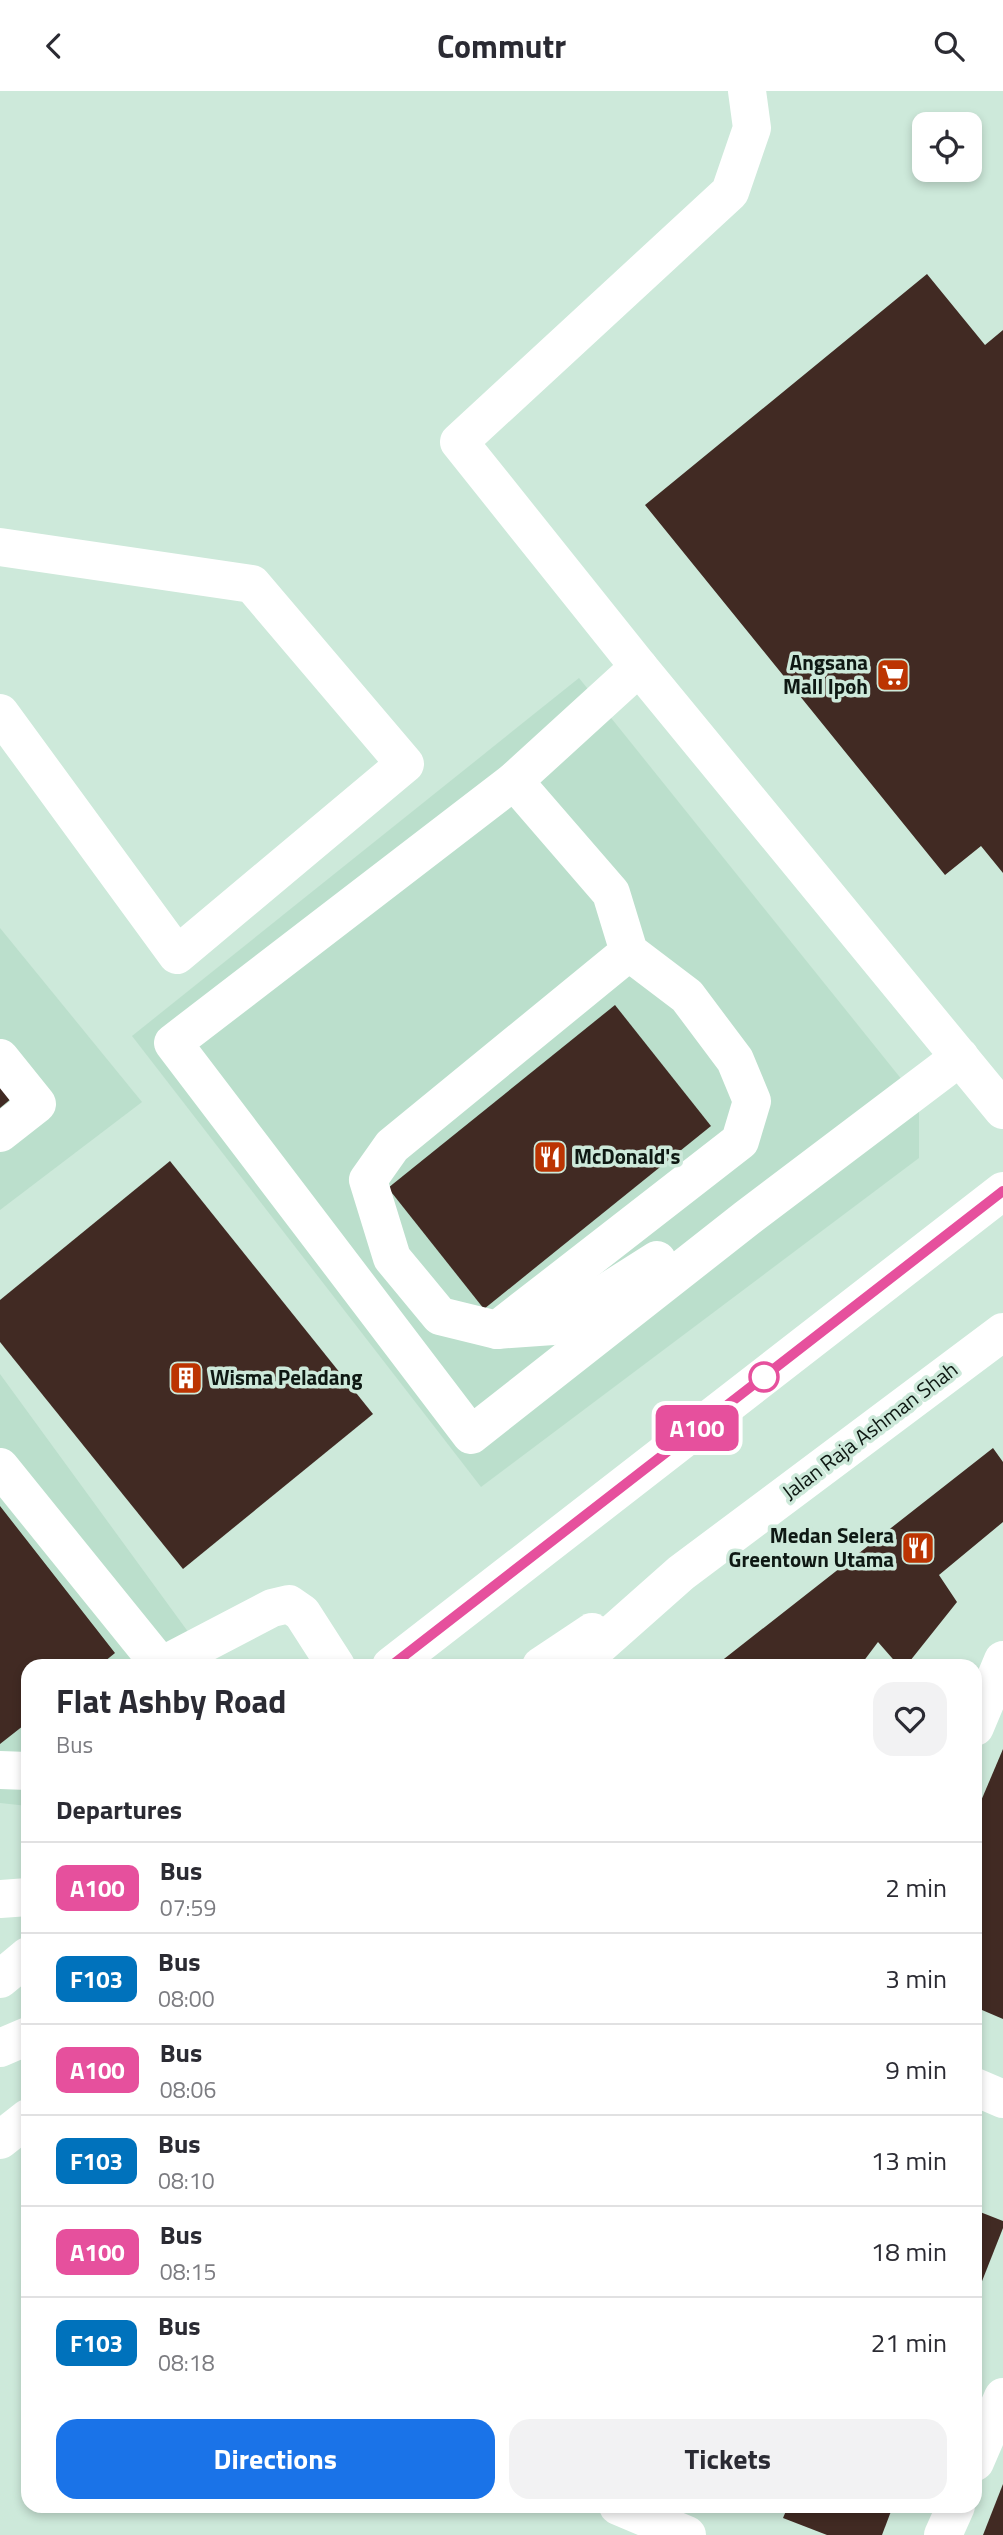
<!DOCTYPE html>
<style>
body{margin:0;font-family:"Titillium Web",sans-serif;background:#f2f2f3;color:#2b2b33;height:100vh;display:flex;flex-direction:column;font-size:26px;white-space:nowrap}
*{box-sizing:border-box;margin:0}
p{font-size:23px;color:#7c7c81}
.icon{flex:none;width:38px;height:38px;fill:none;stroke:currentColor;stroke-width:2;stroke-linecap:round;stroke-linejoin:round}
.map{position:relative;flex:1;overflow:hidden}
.details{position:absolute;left:21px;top:1568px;width:961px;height:854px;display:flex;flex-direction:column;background:#fff;border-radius:21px;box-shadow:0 4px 10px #0003}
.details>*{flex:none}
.badge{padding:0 14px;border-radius:10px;font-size:24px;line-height:46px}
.tools{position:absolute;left:912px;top:21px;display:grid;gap:14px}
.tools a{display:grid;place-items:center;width:70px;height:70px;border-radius:14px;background:#fff;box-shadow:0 4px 10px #0003;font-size:35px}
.map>.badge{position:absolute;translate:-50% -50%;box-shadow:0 0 0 4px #fff}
h2{padding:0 35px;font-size:26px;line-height:63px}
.round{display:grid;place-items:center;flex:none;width:74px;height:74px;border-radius:21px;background:#f2f2f3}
.headline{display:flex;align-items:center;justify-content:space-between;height:119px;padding:0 35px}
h1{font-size:33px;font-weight:700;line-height:52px}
.button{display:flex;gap:14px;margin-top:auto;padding:14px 35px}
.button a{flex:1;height:80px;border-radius:21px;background:#1a73e8;color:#fff;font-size:28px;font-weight:700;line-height:80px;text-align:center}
.button a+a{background:#f2f2f3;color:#2b2b33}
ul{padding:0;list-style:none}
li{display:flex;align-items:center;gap:21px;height:91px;padding:0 35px;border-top:2px solid #e1e1e2}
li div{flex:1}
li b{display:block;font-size:26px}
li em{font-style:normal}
li .badge{min-width:77px;font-weight:700;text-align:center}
header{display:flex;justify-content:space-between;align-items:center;height:91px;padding:0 35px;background:#fff;font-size:32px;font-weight:700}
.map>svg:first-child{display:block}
</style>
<header><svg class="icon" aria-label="back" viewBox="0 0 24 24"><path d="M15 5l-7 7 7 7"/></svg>Commutr<svg class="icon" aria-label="search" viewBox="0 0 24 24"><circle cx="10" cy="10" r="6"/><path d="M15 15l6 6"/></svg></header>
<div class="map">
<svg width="1003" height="2444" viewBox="0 0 1003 2444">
<rect width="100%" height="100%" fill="#cde9da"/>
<g fill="#bbdfcc">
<path d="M579 587 919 1010V1067L481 1396 132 945Z"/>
<path d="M0 837 142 1011 0 1119Z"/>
<path d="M0 1283 213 1575H28V1715L0 1712Z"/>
</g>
<g fill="#412a23">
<path d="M927 183 985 254 1003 239V782L981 755 945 784 645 414Z"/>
<path d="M615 914 711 1035 484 1218 388 1097Z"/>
<path d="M0 993 12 1007 0 1017Z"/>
<path d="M170 1070 373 1323 183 1478 0 1251V1209Z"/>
<path d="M993 1357 1003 1371V1431L939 1484 957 1511 906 1575H899L878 1551 860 1575H715Z"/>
<path d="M0 1415 115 1562 99 1575H28V1631L0 1653Z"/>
<path d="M1003 1658V1928L975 1916V1724Z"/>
<path d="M975 2119 1003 2130V2137L975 2208Z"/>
<path d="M1003 2393V2444H983Z"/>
<path d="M788 2415H893L882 2444H827L783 2427Z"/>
</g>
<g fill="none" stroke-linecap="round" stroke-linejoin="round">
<g stroke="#fff" stroke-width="38">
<path d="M747 0 752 37 730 101 459 351 639 576 1003 1019"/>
<path d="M0 456 252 493 405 673 177 864 0 622"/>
<path d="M639 576 514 690 173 952 471 1344 747 1127 960 966"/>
<path d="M514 690 611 802 629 861 687 905 735 969 752 1010 740 1050 497 1239 440 1225 392 1167 368 1089 392 1055 629 861"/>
<path d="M0 967 37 1013 0 1042"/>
<path d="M497 1239 553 1235 657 1169"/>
<path d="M0 1376 161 1575 272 1517 289 1513 302 1522 336 1575"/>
<path d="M975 1636 1003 1569"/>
<path d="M0 1679 28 1680"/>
<path d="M975 1996 1003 2008"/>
<path d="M975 2371 1003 2306"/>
<path d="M618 2415 687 2444"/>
<path d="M943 2444 956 2415"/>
</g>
<g stroke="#fff" stroke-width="38">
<path d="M391 1575 1003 1100"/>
<path d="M541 1575 592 1541"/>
<path d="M576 1575 681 1482 1003 1241"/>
<path d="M0 1808 28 1806"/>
<path d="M0 1888 28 1865"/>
<path d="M0 1957 28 1945"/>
<path d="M0 2049 28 2027"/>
</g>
</g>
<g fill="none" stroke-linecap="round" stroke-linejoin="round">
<defs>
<path id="line" d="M391 1575 1003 1100"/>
</defs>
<use href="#line" stroke="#fff" stroke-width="16"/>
<use href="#line" stroke="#e6509d" stroke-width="10"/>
</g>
<defs>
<symbol id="supermarket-square" viewBox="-11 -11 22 22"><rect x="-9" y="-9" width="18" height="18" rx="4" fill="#bc3402" stroke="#cde9da"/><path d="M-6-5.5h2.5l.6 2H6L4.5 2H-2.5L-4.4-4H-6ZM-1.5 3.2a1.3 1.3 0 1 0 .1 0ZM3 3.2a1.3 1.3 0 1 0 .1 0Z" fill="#fff"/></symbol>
<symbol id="restaurant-square" viewBox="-11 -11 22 22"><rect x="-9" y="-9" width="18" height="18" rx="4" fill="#bc3402" stroke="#cde9da"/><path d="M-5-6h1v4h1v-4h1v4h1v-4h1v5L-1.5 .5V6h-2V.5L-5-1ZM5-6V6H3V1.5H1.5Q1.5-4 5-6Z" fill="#fff"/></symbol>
<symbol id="building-square" viewBox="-11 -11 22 22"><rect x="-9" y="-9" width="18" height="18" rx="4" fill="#bc3402" stroke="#cde9da"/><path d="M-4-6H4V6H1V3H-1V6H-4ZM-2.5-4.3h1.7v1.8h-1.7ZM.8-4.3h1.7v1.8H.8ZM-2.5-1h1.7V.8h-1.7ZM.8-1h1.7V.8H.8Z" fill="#fff"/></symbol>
</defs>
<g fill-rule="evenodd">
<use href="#supermarket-square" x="874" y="565" width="38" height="38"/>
<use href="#restaurant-square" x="531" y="1047" width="38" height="38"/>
<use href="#building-square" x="167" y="1268" width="38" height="38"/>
<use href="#restaurant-square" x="899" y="1438" width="38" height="38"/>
</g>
<circle fill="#fff" stroke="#e6509d" stroke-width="3.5" cx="764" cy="1286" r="14"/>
<g text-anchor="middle" stroke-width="7" stroke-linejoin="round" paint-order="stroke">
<g font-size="21" font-weight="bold" fill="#0e1813" stroke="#cde9da" text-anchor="end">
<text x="868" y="579">Angsana<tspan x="868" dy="24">Mall Ipoh</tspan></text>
<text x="574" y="1073" text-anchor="start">McDonald's</text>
<text x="210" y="1294" text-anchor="start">Wisma Peladang</text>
<text x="894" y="1452">Medan Selera<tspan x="894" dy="24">Greentown Utama</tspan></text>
</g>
<g font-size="21" fill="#0e1813" stroke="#cde9da">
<text transform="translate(870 1340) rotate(-37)" y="7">Jalan Raja Ashman Shah</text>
</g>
</g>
</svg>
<div class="tools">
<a><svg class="icon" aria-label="locate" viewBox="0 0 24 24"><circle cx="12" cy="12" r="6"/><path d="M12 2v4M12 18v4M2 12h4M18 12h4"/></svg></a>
</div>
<b class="badge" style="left:697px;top:1337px;background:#e6509d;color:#fff">A100</b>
<section class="details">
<div class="headline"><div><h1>Flat Ashby Road</h1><p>Bus</p></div><a class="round"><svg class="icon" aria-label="heart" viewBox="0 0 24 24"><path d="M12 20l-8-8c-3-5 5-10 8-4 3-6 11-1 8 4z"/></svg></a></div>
<h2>Departures</h2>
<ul>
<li><span class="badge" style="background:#e6509d;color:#fff">A100</span><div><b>Bus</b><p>07:59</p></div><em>2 min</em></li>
<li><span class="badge" style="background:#0072bc;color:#fff">F103</span><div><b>Bus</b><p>08:00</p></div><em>3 min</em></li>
<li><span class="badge" style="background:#e6509d;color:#fff">A100</span><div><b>Bus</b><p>08:06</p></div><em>9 min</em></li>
<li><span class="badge" style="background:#0072bc;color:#fff">F103</span><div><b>Bus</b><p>08:10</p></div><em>13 min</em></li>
<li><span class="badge" style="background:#e6509d;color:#fff">A100</span><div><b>Bus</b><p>08:15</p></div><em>18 min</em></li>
<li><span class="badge" style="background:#0072bc;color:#fff">F103</span><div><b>Bus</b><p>08:18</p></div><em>21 min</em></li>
</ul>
<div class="button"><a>Directions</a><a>Tickets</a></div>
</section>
</div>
